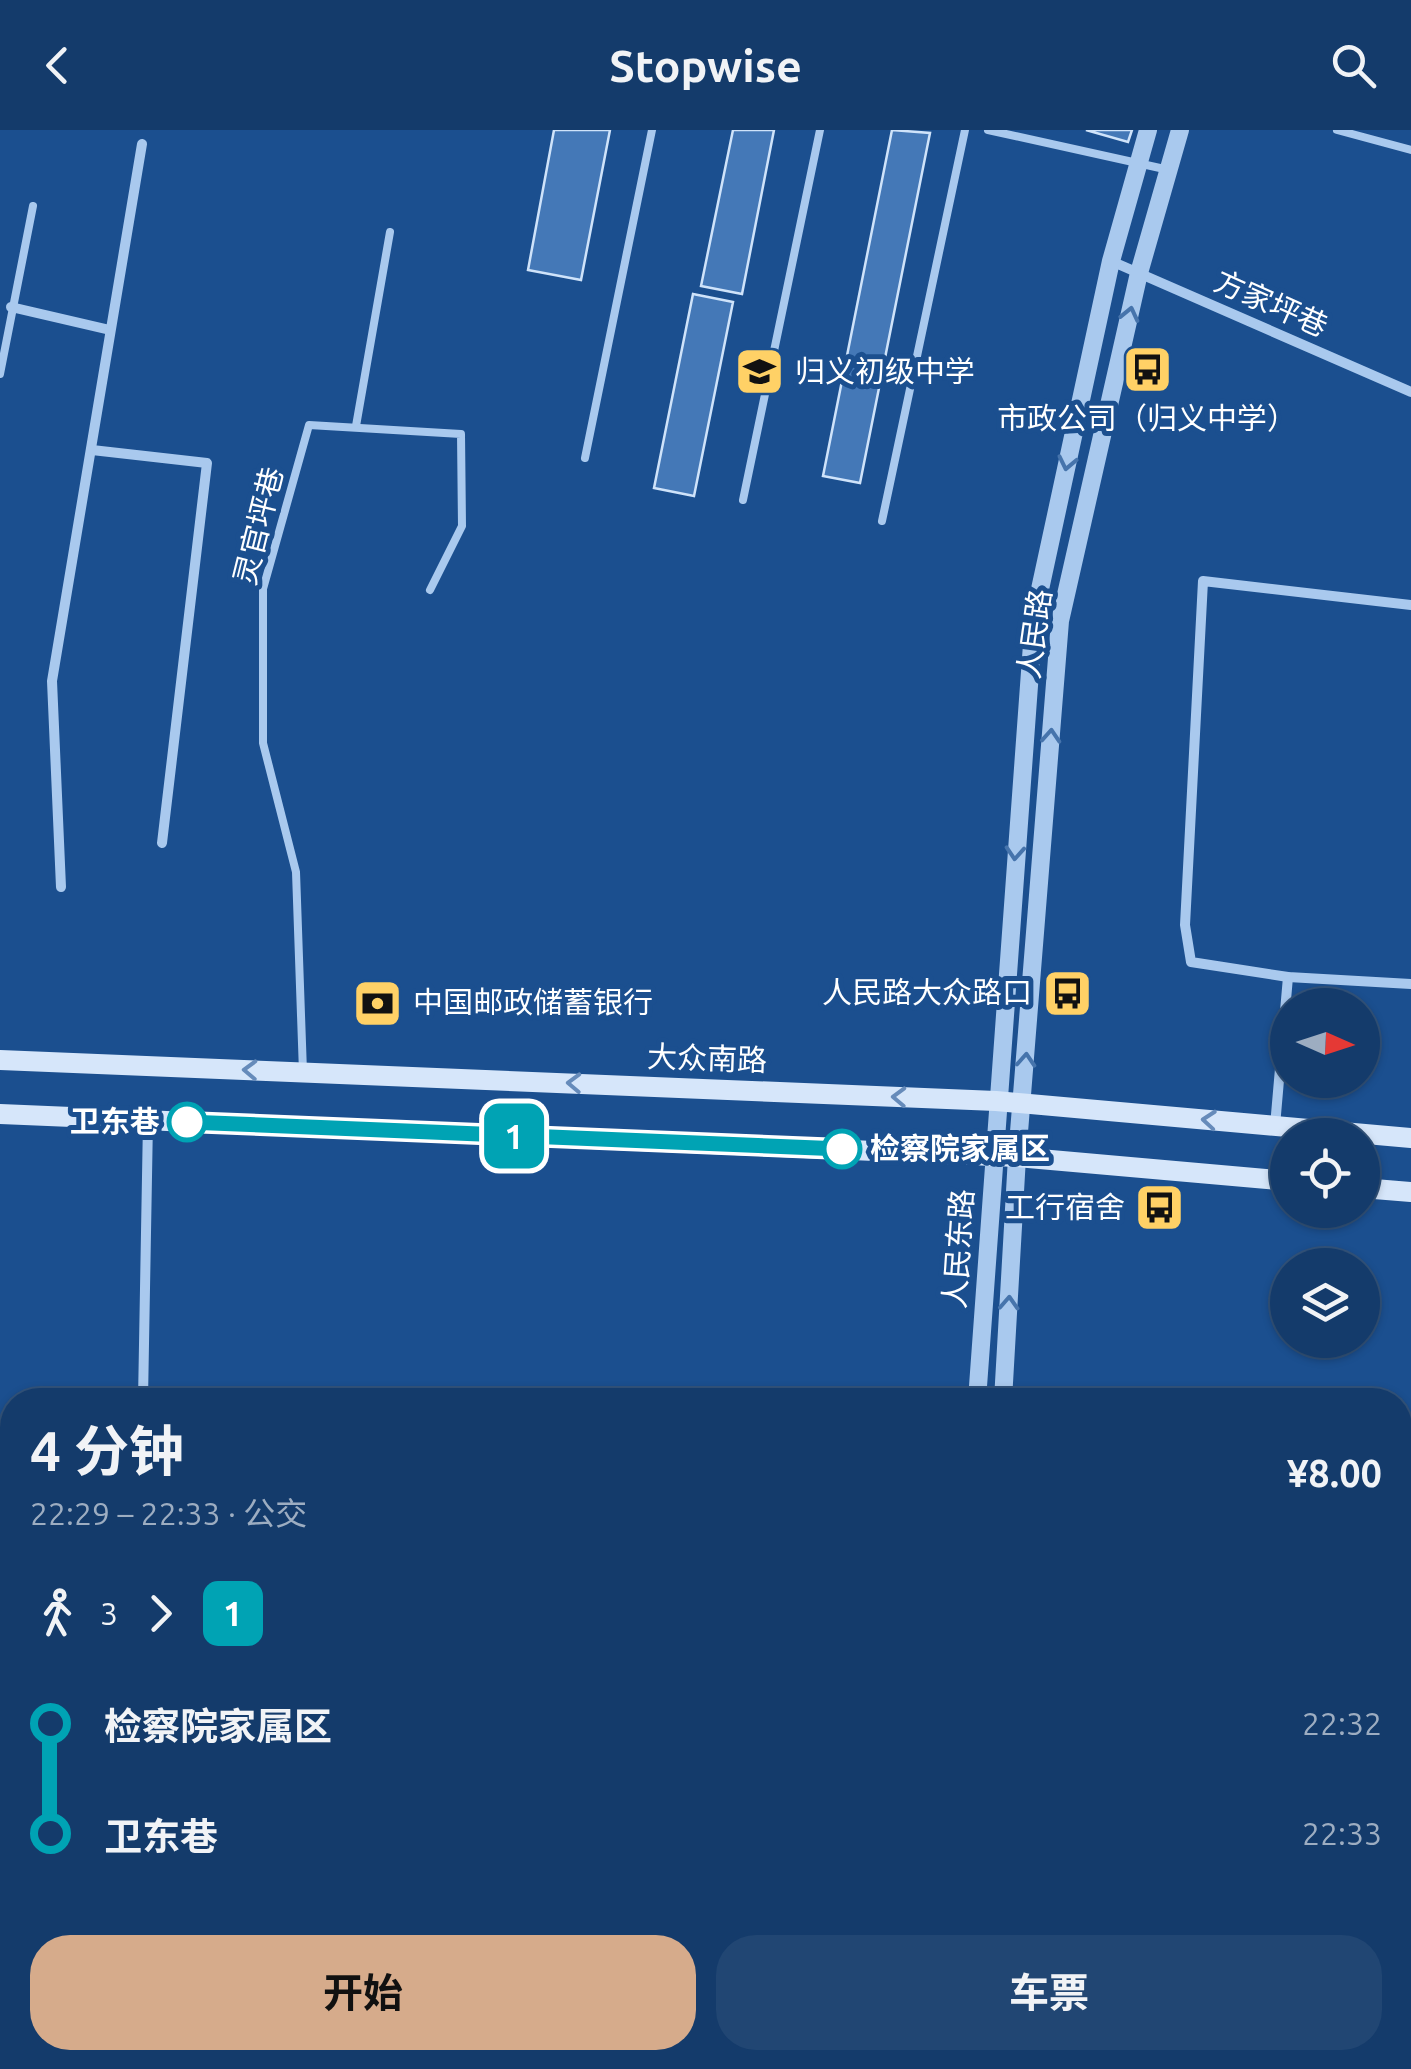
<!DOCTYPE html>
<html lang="zh">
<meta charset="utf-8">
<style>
body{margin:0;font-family:Ubuntu,"Noto Sans SC",sans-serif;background:#214673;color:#f1f3f6;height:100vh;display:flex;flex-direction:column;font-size:38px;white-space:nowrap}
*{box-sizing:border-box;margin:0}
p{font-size:32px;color:#9dadc1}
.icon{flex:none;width:55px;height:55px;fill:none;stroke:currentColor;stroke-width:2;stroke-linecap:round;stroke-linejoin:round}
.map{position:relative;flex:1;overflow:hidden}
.sheet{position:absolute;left:0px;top:1258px;width:1412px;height:682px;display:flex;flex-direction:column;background:#143b6b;border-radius:40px 40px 0 0;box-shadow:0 2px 8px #0004,0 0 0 2px #33557e}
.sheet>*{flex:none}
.badge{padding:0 20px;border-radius:15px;font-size:35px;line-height:65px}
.needle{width:65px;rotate:93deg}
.fabs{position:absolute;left:1270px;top:858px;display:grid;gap:20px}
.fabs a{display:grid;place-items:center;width:110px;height:110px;border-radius:50%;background:#143b6b;box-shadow:0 2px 8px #0004,0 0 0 2px #33557e;font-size:50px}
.map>.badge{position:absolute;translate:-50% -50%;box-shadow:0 0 0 5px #fff}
.legs{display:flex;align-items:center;gap:15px;height:110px;padding:0 30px;font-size:32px}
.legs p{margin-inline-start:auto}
.headline{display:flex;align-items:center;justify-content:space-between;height:170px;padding:0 30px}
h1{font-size:55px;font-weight:700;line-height:75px}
.cta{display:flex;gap:20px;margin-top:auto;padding:20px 30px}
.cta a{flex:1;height:115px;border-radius:40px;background:#d6ab8b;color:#111;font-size:40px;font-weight:700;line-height:115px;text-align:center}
.cta a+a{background:#214673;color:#f1f3f6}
ul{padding:0 30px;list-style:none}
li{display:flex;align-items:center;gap:35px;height:110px;font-size:38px}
li i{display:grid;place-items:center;width:15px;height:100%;margin:0 12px;background:currentColor}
li i::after{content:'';width:25px;height:25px;margin:-12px;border:8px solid;border-radius:50%;background:#143b6b}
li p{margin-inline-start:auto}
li:first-child i{background:linear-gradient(#0000 50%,currentColor 0)}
li:last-child i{background:linear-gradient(currentColor 50%,#0000 0)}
header{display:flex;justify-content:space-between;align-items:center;height:130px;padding:0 30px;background:#143b6b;font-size:45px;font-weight:700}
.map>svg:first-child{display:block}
</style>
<header><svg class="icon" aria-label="back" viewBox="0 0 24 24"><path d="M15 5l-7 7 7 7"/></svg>Stopwise<svg class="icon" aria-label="search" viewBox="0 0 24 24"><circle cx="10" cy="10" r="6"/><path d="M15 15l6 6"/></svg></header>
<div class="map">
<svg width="1411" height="1939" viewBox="0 0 1411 1939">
<rect width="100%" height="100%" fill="#1b4f8f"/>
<g fill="#4478b7" stroke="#cfe3fa" stroke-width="2.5">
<path d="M554 0H610L581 150 528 140Z"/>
<path d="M733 0H774L742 164 701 156Z"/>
<path d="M892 0 930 3 860 353 823 346Z"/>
<path d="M1086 0H1132L1128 12Z"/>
<path d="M693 164 733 172 694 366 654 358Z"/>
<path d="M100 1928H149L150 1939H100Z"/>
</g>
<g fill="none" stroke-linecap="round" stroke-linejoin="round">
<g stroke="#a9c9ee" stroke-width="8">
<path d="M988 0 1169 40"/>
<path d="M1337 0 1411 20"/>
<path d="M0 244 33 76"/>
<path d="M356 296 390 102"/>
<path d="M585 328 652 0"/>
<path d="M743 370 820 0"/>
<path d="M882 391 965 0"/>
<path d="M303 942 296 742 263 613V459L309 295 461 304 462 396 430 460"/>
</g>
<g stroke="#a9c9ee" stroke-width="10">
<path d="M1111 131 1411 262"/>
<path d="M11 177 110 200"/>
<path d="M92 320 207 333 162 713"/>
<path d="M1411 475 1203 451 1185 795 1191 832 1288 847 1411 854"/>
<path d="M61 757 52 551 142 14"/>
<path d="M1275 996 1288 847"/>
<path d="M143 1270 148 991"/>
<path d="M173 1928V1939"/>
<path d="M1200 1928 1204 1939"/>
</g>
<g stroke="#a9c9ee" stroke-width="18">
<path d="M977 1270 1034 487 1111 131 1148 0"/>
<path d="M1003 1270 1017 1027 1060 491 1139 143 1180 0"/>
<path d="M1400 1766 1411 1762"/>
<path d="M1400 1796 1411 1792"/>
<path d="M936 1939V1928"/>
<path d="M956 1939 986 1928"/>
<path d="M1027 1939 1057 1928"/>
</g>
<g stroke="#d6e6fa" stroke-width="20">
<path d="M0 930 996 971 1411 1008"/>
<path d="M0 984 1017 1027 1288 1051"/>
<path d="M1362 1058 1411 1062"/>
</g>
</g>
<defs><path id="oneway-chevron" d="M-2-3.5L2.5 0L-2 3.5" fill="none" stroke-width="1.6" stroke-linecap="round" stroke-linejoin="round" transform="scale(2.5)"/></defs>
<g stroke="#4674ac">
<use href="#oneway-chevron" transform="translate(1130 184) rotate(-77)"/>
<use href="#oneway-chevron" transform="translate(1067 333) rotate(102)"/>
<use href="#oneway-chevron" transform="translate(1051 606) rotate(-86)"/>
<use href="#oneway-chevron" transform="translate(1015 723) rotate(94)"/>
<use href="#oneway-chevron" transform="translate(1026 930) rotate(-86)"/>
<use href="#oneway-chevron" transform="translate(1009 1173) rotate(-87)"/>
</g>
<g stroke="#668bba">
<use href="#oneway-chevron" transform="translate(250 940) rotate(-178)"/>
<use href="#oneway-chevron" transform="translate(574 953) rotate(-178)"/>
<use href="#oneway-chevron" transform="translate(899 967) rotate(-178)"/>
<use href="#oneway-chevron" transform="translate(1209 990) rotate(-175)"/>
</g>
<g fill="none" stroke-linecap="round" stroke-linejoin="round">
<defs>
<path id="line-1" d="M187 992 842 1019"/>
</defs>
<use href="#line-1" stroke="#fff" stroke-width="22"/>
<use href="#line-1" stroke="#00a3b4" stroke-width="15"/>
</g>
<defs>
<symbol id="bus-square" viewBox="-11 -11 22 22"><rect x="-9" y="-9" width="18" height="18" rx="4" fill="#ffd166" stroke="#1b4f8f"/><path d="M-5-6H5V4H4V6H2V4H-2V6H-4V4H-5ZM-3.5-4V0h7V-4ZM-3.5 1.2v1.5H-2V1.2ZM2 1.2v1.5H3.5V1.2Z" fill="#111"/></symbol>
<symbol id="school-square" viewBox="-11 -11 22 22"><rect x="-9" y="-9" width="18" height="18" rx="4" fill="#ffd166" stroke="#1b4f8f"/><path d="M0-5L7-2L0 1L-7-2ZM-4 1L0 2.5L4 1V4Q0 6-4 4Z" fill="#111"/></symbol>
<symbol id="bank-square" viewBox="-11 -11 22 22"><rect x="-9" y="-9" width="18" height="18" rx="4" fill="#ffd166" stroke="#1b4f8f"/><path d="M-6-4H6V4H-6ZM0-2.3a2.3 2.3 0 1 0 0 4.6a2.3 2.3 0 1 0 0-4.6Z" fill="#111"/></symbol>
</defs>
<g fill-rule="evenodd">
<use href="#bus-square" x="1120" y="212" width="55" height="55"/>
<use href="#school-square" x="732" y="214" width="55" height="55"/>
<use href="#bus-square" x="1040" y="836" width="55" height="55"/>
<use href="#bank-square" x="350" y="846" width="55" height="55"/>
<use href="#bus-square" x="1132" y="1050" width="55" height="55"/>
</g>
<g fill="#fff" stroke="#00a3b4" stroke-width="5">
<circle cx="187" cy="992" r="18"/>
<circle cx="842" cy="1019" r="18"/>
</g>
<g text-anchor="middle" stroke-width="10" stroke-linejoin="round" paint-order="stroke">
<g font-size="30" fill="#fff" stroke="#1b4f8f">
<text transform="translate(1271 174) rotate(24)" y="10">方家坪巷</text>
<text transform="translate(259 396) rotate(-76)" y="10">灵官坪巷</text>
<text transform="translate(1035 504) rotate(-82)" y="10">人民路</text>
<text transform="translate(707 929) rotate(2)" y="10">大众南路</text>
<text transform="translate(959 1119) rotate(-86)" y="10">人民东路</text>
</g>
<g font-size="30" fill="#fff" stroke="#1b4f8f" text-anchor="start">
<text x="795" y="252">归义初级中学</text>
<text x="1147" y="299" text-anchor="middle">市政公司（归义中学）</text>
<text x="1032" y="873" text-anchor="end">人民路大众路口</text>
<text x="413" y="883">中国邮政储蓄银行</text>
<text x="1125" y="1088" text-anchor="end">工行宿舍</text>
</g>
<g font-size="30" font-weight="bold" fill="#fff" stroke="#1b4f8f" text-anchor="end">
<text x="160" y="1002">卫东巷</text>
<text x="870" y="1029" text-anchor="start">检察院家属区</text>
</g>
</g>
</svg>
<div class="fabs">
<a><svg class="needle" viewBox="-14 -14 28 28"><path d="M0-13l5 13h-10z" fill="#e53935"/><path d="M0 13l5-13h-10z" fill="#9dadc1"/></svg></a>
<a><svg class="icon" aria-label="locate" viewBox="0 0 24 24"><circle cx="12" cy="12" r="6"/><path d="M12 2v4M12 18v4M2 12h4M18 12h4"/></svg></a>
<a><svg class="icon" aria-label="layers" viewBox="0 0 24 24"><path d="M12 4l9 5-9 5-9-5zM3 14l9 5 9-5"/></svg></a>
</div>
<b class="badge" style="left:514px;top:1006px;background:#00a3b4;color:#fff">1</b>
<section class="sheet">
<div class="headline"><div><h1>4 分钟</h1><p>22:29 – 22:33 · 公交</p></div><b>¥8.00</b></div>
<div class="legs"><svg class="icon" aria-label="walk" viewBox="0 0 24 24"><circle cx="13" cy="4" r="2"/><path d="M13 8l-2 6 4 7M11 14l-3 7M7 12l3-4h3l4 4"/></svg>3<svg class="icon" aria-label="forward" viewBox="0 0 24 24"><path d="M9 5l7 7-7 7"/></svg><b class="badge" style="background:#00a3b4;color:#fff">1</b></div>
<ul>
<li><i style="color:#00a3b4"></i><b>检察院家属区</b><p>22:32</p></li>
<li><i style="color:#00a3b4"></i><b>卫东巷</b><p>22:33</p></li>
</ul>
<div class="cta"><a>开始</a><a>车票</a></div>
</section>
</div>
